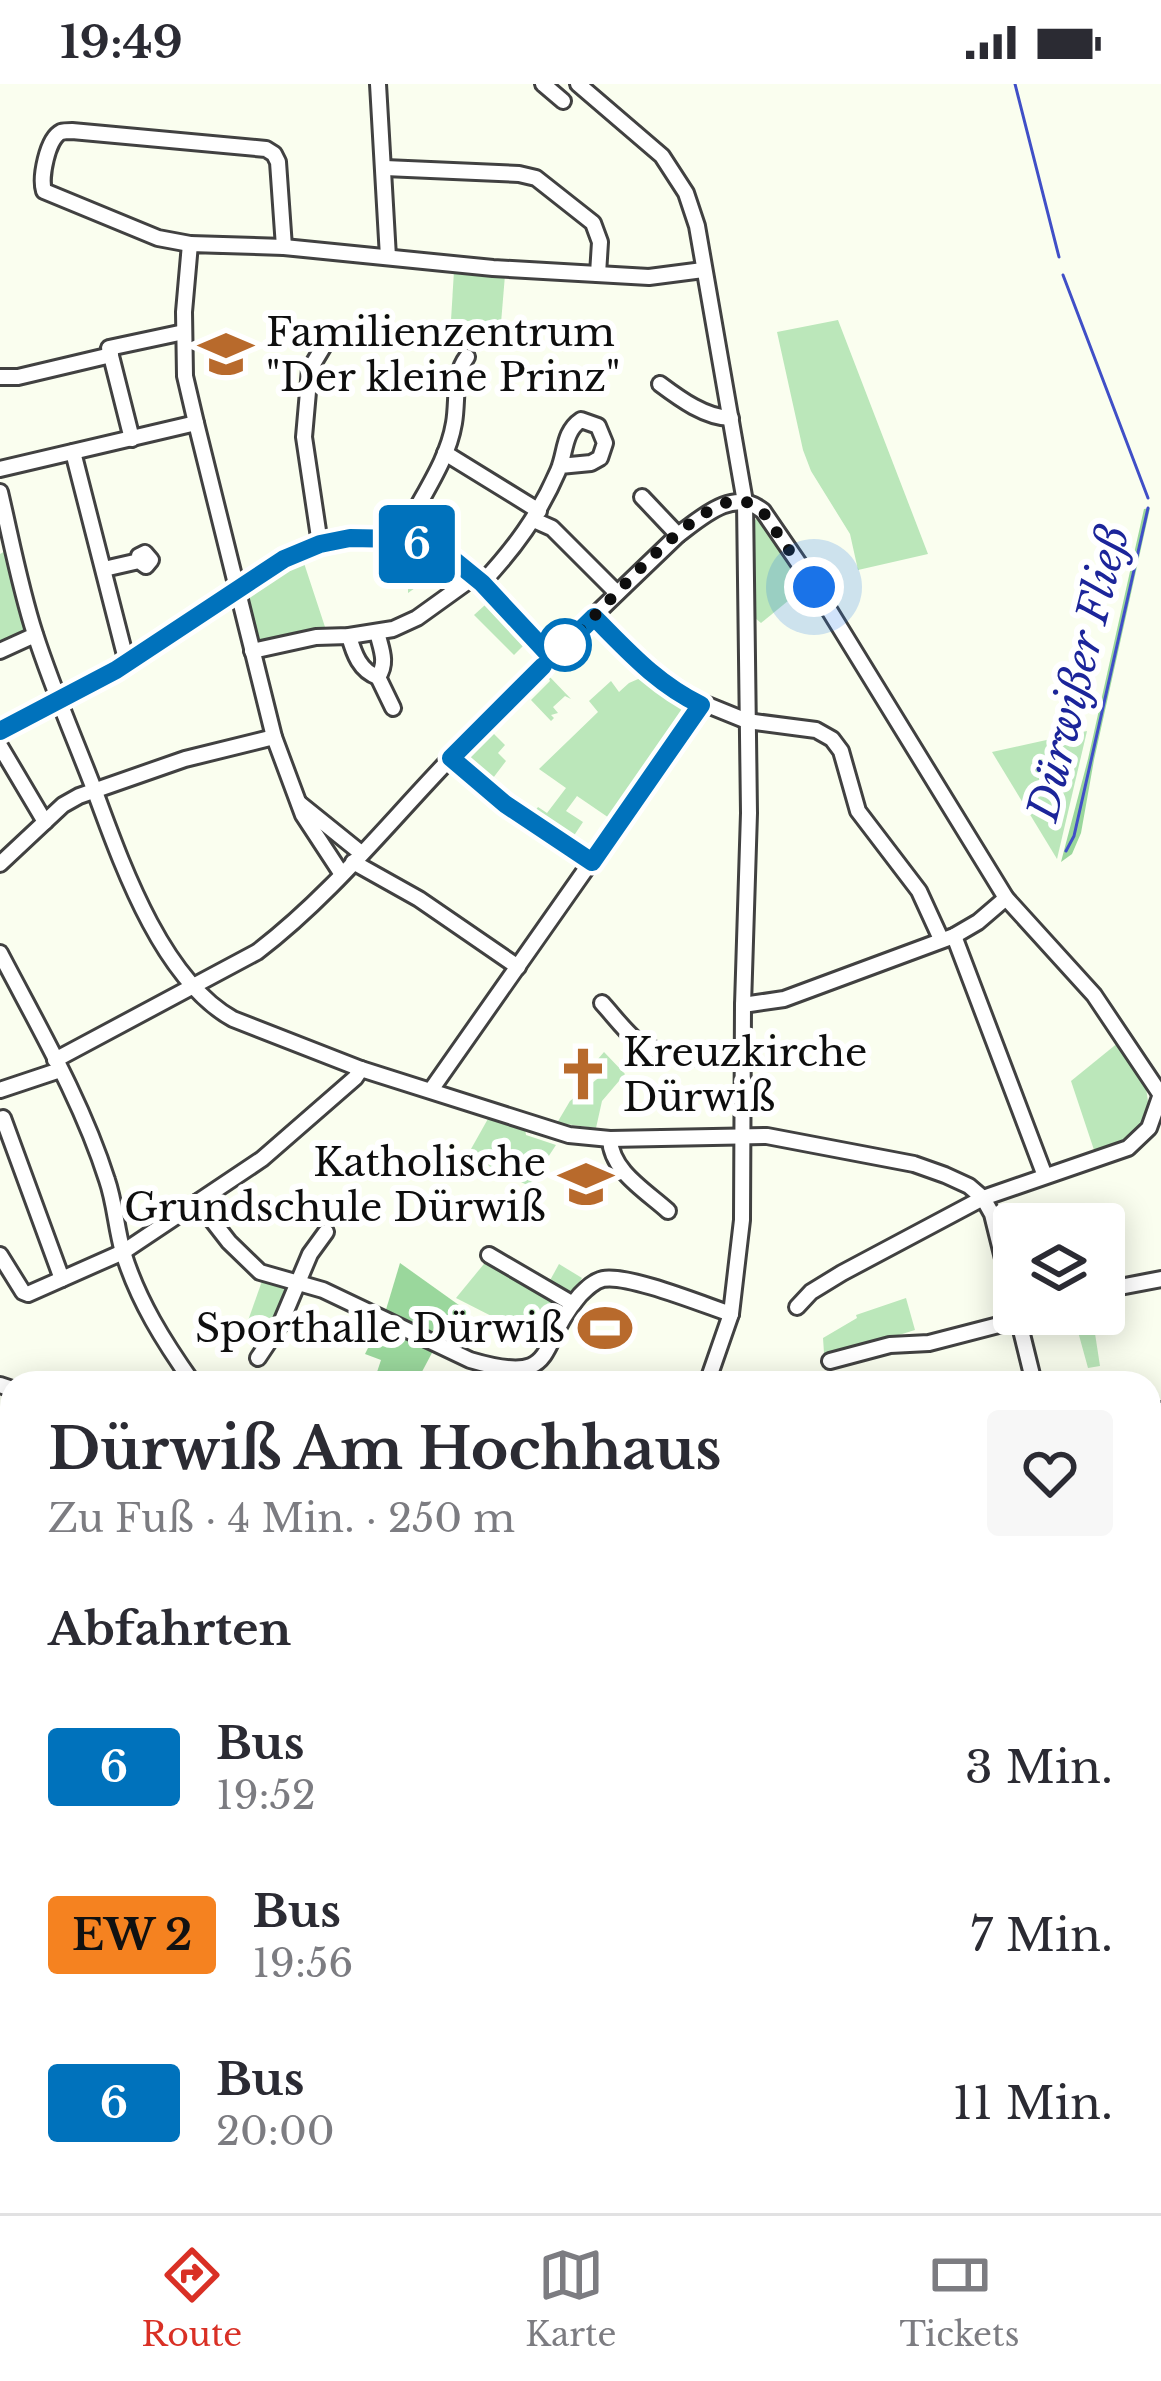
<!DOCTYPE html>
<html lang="de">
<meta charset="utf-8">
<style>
body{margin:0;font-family:"Libre Baskerville",serif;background:#f7f7f7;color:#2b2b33;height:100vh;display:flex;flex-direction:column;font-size:45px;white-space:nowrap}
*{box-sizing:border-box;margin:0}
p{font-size:39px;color:#7c7c81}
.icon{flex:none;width:66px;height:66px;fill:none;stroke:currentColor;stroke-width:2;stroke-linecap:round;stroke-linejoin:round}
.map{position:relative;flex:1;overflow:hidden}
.drawer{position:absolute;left:0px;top:1287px;width:1161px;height:843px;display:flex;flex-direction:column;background:#fff;border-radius:36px 36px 0 0;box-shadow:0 6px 30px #0003}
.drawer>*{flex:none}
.badge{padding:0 24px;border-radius:9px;font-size:42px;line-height:78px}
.buttons{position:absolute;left:993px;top:1119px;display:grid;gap:24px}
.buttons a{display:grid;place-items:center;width:132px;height:132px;border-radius:12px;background:#fff;box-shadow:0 6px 30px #0003;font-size:60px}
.you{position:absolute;width:60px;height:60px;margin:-30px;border:9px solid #fff;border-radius:50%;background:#1a73e8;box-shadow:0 0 0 18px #1a73e833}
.map>.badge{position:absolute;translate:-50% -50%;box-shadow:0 0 0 6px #fff}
h2{padding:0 48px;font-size:45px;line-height:108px}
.round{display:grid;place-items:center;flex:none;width:126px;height:126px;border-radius:12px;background:#f7f7f7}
.headline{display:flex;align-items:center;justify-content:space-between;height:204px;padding:0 48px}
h1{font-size:57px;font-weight:800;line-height:90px}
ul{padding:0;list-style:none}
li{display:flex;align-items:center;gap:36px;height:168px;padding:0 48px}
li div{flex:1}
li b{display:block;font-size:45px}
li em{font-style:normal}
li .badge{min-width:132px;font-weight:700;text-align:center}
.status{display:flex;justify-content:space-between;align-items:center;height:84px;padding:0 60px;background:#fff;direction:ltr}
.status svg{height:33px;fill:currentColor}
.tab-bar{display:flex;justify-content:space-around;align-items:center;height:168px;border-top:3px solid #e1e1e2;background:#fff;font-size:33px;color:#7c7c81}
.tab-bar a{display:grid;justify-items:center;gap:6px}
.tab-bar .current{color:#d93025}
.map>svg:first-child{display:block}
</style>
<div class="status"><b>19:49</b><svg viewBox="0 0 49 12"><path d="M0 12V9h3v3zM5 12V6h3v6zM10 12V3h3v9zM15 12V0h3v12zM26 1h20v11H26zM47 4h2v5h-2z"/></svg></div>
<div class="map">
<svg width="1161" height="2129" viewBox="0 0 1161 2129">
<rect width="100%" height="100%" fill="#fafeef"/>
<g fill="#bbe7ba">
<path d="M454 187 505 191 501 239 451 236Z"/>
<path d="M838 236 928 470 858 486 850 450 811 387 803 366 777 248Z"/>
<path d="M758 433H762L805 503 761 539 755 534 753 438Z"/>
<path d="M9 465 29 549 0 564V470Z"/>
<path d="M409 467 454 486 461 495 455 502 443 484 408 509V493L416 488 406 475Z"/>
<path d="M303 476 326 546 302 549 265 559 259 557 247 514C258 498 284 483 303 476Z"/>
<path d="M485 521 524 561 514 571 474 531Z"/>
<path d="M547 590 571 615 565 612 553 623 558 629 551 631 554 634 551 637 531 616 550 597Z"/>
<path d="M645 592 682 620 684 641 615 738 577 712 566 727 583 738 571 756 532 731 538 723 547 729 566 704 539 685 598 628 589 617 611 597 619 608 629 599Z"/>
<path d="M1087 647 1057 775 992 668Z"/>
<path d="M486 648 494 650 505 661 498 669 506 677 490 698 467 679V668Z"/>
<path d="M1119 958 1144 989 1149 1025 1138 1049 1123 1059 1095 1069 1071 997Z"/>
<path d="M604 968 625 990 602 1017 596 1044 557 1039 570 1017 607 987 598 975Z"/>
<path d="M489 1033 525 1045 526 1051 556 1061 529 1102 485 1080 471 1065Z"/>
<path d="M488 1175 567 1224 546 1260 456 1214Z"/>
<path d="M559 1180 582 1194 570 1213 548 1200Z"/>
<path d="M262 1197 283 1203C292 1225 269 1241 252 1250L244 1248Z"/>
<path d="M906 1214 915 1246 831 1272 824 1269 823 1254 857 1234 856 1231Z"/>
<path d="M1073 1230H1092L1100 1282 1088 1284 1077 1244 1084 1241 1082 1235 1075 1236Z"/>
</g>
<g fill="#9ad79c">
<path d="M1150 424 1094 676 1081 749 1072 770 1061 778 1088 675 1144 425Z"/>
<path d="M400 1179 470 1229 450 1261 385 1229Z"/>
<path d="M386 1244 433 1267 416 1299H401L376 1291 381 1276 365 1270 373 1254 382 1256Z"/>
</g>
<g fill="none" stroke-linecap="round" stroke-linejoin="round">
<g stroke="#404fc7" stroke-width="3">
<path d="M1015 0 1059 173"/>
<path d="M1063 191 1148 414"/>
<path d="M1066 767 1074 752 1148 424"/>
</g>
<defs>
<g id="minor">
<path d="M378 0 388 173"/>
<path d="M543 0 563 17"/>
<path d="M578 0 662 72 686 109 697 142 745 418 749 729 743 921 742 1136 731 1230 707 1299"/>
<path d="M385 84 519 90 536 94 593 139 600 158 598 190"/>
<path d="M190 160 158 154 44 107C40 94 47 55 61 48 64 47 68 47 72 47L266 65 274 70 278 78 284 163"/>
<path d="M0 293H18L111 271"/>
<path d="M660 300C680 315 706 334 731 334"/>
<path d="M132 355 109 264 184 248"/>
<path d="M73 368 127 579"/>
<path d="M445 369 539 427"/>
<path d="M0 385 196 339"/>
<path d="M0 408C11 455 20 504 35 550 52 603 74 653 94 705 121 778 161 895 233 935L361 985 569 1051 610 1055 767 1052 914 1080 945 1091 969 1102 983 1114 992 1130 1014 1219"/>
<path d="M642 413 678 451"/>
<path d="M534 436 552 444 617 509"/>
<path d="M401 455C418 416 447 381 454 339 458 316 453 291 467 273"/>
<path d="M320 460 304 353 310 285 328 255"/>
<path d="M104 485 139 477 146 482 151 476 145 469 139 472V477"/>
<path d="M482 499C514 465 539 431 558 387 566 369 563 348 581 336L598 342 605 359 600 374 591 379 560 382"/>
<path d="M594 533 648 587 673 607 747 637 816 646 832 655 841 667 858 727 919 807 941 855"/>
<path d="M349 552C354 570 360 587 378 593 388 578 381 565 377 548"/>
<path d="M0 567 35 551"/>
<path d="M252 567 316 553 349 552 393 545 417 534 474 493"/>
<path d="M378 593 393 624"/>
<path d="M0 647 127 579 296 468 350 454 401 455 455 477 482 499 552 574"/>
<path d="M0 662 45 738"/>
<path d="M451 674 504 720 592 778"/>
<path d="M299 719 361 769"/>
<path d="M353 778 419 815 518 883"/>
<path d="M0 780 63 721 79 712 185 675 274 653"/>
<path d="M341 789 303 731 274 653 196 339 185 292 184 228 190 160 284 163 493 184 649 193 703 186"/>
<path d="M954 852 1045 1092"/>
<path d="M0 869C38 942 82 1017 107 1096 115 1119 116 1144 123 1168 138 1217 164 1258 193 1299"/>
<path d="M602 919C613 931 624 946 636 956 661 975 713 975 743 976"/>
<path d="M743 921 784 915 954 852 978 838 1006 814"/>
<path d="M55 976 257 868C328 814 385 743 447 678 522 600 600 526 678 451 702 433 734 403 763 427L815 503 1006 814 1094 911 1161 1011"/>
<path d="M0 1006 60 986"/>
<path d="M431 1006 701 621"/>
<path d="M3 1034 62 1195"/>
<path d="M610 1055C611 1087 646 1107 668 1127"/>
<path d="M198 1118 229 1158 260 1188 323 1206 470 1276C562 1303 535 1262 580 1211 587 1204 594 1197 603 1195 628 1190 704 1221 731 1230"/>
<path d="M0 1171 23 1208 28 1210 123 1168 262 1075 355 994 361 985"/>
<path d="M489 1171 573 1220"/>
<path d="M1104 1206 1161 1195"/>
<path d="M797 1223 811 1208 842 1189 983 1114 1128 1064 1149 1044 1161 1010"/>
<path d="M1017 1230 1034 1299"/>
<path d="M258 1274 280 1241 310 1170 326 1148"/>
<path d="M830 1277 890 1261 929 1259 1018 1236"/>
<path d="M0 1301 12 1305"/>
<path d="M1149 1328 1161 1326"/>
<path d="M1149 1417 1157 1432 1149 1457"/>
<path d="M1149 1479 1161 1487"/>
<path d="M1149 1569 1161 1553"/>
<path d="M12 1722 5 1753 12 1763"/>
<path d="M1149 1885 1161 1898"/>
<path d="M334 2118 344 2129"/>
<path d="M462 2118 476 2129"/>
<path d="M779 2118 789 2129"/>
<path d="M869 2118 879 2129"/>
<path d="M652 2129 659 2118"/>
<path d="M835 2129 846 2118"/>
</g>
</defs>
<use href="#minor" stroke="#414141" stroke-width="20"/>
<use href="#minor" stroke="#fff" stroke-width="14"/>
</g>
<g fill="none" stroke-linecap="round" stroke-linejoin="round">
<defs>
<path id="line" d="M0 647 116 586 284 475 320 460 350 454 401 455 455 477 482 499 552 574 594 533C628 567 656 599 701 621L592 778 505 720 451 674 543 582"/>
</defs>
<use href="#line" stroke="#fff" stroke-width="27"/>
<use href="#line" stroke="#0072bc" stroke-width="18"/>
<path stroke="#0e0e0e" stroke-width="12" stroke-dasharray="0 21.6" d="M565 561C606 524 678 434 728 418 741 414 753 419 763 428L814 503"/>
</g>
<defs>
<symbol id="school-bare" viewBox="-9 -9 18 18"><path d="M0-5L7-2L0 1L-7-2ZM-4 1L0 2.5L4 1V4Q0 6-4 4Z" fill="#b86a2c" stroke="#fff" stroke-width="2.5" paint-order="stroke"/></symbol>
<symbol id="church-bare" viewBox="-9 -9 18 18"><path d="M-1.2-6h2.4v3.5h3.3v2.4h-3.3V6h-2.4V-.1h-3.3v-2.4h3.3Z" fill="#b86a2c" stroke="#fff" stroke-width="2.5" paint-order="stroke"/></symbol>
<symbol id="stadium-bare" viewBox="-9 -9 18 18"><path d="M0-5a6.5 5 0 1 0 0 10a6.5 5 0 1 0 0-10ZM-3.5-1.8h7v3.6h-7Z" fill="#b86a2c" stroke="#fff" stroke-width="2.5" paint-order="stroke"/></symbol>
</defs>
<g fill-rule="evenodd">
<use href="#school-bare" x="188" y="232" width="76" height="76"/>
<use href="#church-bare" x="545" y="952" width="76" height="76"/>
<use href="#school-bare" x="548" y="1062" width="76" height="76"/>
<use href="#stadium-bare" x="567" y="1206" width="76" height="76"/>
</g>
<circle fill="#fff" stroke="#0072bc" stroke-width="6" cx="565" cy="561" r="24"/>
<g text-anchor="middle" stroke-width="12" stroke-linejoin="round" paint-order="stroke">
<g font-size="39" fill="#0e0e0e" stroke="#fff" text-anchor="start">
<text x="266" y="262">Familienzentrum<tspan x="266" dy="45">"Der kleine Prinz"</tspan></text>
<text x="623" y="982">Kreuzkirche<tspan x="623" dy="45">Dürwiß</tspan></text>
<text x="546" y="1092" text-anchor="end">Katholische<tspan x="546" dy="45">Grundschule Dürwiß</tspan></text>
<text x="565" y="1258" text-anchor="end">Sporthalle Dürwiß</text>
</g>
<g font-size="42" font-style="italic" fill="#1c259a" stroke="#fff">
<text transform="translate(1078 589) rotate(-76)" y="15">Dürwißer Fließ</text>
</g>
</g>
</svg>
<div class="buttons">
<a><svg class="icon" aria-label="layers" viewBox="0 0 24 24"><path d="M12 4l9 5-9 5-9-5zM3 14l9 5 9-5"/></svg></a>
</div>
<div class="you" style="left:814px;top:503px"></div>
<b class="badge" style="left:417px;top:460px;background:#0072bc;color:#fff">6</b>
<section class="drawer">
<div class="headline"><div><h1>Dürwiß Am Hochhaus</h1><p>Zu Fuß · 4 Min. · 250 m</p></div><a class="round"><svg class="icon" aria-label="heart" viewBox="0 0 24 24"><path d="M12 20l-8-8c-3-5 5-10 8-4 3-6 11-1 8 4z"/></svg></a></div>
<h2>Abfahrten</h2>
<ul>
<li><span class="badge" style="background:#0072bc;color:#fff">6</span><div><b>Bus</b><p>19:52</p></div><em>3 Min.</em></li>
<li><span class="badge" style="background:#f58220;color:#111">EW 2</span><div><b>Bus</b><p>19:56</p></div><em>7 Min.</em></li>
<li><span class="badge" style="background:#0072bc;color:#fff">6</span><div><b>Bus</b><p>20:00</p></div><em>11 Min.</em></li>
</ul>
</section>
</div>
<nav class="tab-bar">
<a class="current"><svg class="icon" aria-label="directions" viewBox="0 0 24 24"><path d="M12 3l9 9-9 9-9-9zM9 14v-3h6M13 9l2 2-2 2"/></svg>Route</a>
<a><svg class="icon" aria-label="map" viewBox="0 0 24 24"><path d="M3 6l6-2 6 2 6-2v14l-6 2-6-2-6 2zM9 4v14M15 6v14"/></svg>Karte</a>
<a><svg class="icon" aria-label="tickets" viewBox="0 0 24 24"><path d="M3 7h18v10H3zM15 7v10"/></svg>Tickets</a>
</nav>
